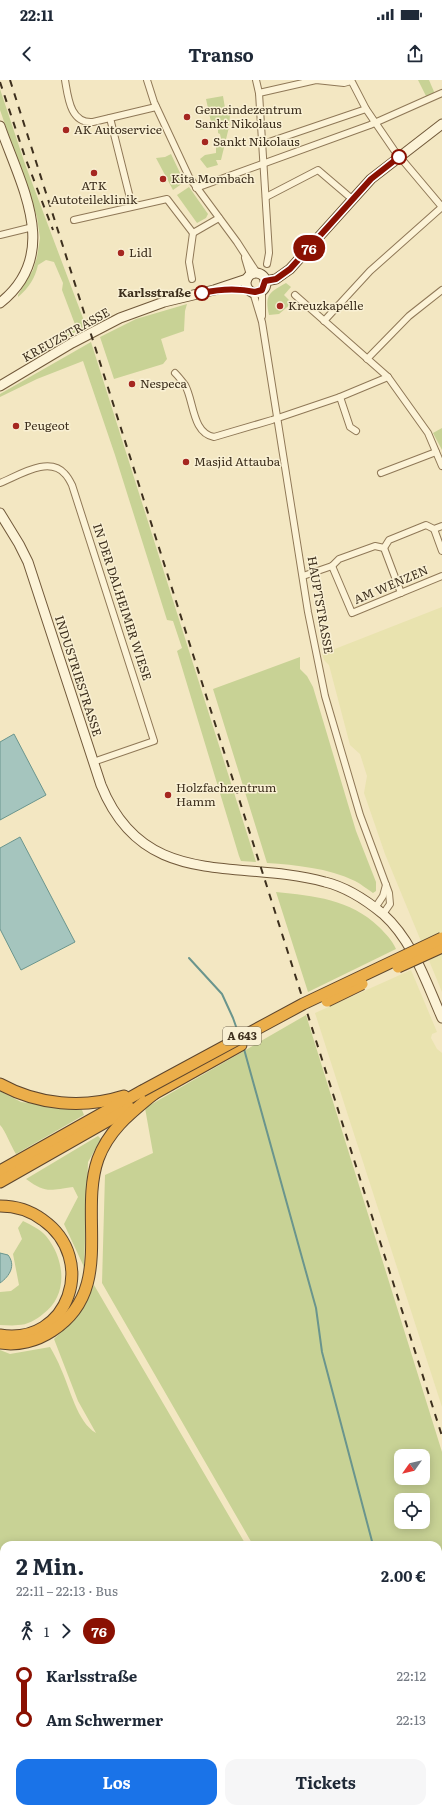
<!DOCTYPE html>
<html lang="de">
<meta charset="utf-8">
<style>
body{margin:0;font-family:Literata,serif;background:#f6f6f7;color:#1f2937;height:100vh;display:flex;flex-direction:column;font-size:15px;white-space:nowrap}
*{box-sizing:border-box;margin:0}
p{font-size:13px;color:#747a83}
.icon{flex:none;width:22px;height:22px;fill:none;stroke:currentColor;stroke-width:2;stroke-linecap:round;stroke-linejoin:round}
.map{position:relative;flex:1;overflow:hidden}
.drawer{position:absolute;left:0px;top:1461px;width:442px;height:272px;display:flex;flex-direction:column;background:#fff;border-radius:12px 12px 0 0;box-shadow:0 2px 10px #0003}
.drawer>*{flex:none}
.badge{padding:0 8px;border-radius:13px;font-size:14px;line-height:26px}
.needle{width:26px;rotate:236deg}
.tools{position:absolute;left:394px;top:1369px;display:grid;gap:8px}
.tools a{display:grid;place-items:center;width:36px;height:36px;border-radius:8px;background:#fff;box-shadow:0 2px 10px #0003;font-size:20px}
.map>.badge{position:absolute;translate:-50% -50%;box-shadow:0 0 0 2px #fff}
.legs{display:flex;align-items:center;gap:6px;height:44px;padding:0 16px;font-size:13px}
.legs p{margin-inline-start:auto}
.overview{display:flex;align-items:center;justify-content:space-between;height:68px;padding:0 16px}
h1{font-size:22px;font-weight:700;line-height:30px}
.action{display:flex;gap:8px;margin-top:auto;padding:8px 16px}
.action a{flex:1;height:46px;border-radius:12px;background:#1a73e8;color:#fff;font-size:16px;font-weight:700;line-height:46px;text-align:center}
.action a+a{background:#f6f6f7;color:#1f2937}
ul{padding:0 16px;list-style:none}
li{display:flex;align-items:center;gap:14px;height:44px;font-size:15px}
li i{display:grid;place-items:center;width:6px;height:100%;margin:0 5px;background:currentColor}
li i::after{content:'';width:10px;height:10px;margin:-5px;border:3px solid;border-radius:50%;background:#fff}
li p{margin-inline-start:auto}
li:first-child i{background:linear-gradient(#0000 50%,currentColor 0)}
li:last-child i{background:linear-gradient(currentColor 50%,#0000 0)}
.status{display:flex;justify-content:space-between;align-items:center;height:28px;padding:0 20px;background:#fff;direction:ltr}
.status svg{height:11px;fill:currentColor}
header{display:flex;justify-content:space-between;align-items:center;height:52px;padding:0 16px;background:#fff;font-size:18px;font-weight:700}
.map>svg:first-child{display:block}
</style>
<div class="status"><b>22:11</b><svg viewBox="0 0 49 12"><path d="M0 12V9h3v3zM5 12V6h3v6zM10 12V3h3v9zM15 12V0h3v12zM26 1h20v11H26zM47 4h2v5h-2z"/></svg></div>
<header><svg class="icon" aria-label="back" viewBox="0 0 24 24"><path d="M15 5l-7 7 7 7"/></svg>Transo<svg class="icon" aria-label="share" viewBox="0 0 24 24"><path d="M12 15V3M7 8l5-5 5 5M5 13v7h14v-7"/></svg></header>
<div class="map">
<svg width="442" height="1733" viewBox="0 0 442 1733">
<rect width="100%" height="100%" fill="#f3e7c2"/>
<g fill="#e9e3af">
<path d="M442 527V912L385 774 364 713 367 696 360 674 350 665 329 585 324 580 322 574Z"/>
<path d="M411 890 437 952 432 954 431 958 437 969 442 973V1327L315 933Z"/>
</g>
<g fill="#c8d295" fill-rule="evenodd">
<path d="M418 0H429L435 14 427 18Z"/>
<path d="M0 9 25 84 86 246 58 262 56 260 76 247 62 210 63 203 54 182 46 180 38 185C35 198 29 208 18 217V215L33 190 37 177 40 158 37 137 0 30Z"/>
<path d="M223 16 226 34H230L229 47 221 80H216L218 85 207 88 200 79 205 75 216 73V67L222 64 220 54 218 53V49H212L211 48 200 50 198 45 211 42 206 19Z"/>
<path d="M171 74 181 95 183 103 173 110 156 78 165 77Z"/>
<path d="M189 107 208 134 206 138 197 143 177 115Z"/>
<path d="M286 203 291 207 284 215 292 223 279 234 269 235C265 215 268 213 286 203Z"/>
<path d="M187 224 185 231 184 251 161 259 167 279 163 284 114 299 100 257 136 239Z"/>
<path d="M91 262 256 782 241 781 239 776 177 571 182 568 173 541 167 540 115 375 83 281 37 299 0 317V314Z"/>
<path d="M442 348V370L433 353Z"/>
<path d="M300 577V589L307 596 313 607 356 751 376 802V811L373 813C367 809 361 804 355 801 328 788 296 785 267 783L213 609Z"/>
<path d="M276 812C314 816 350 819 379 847 386 854 392 860 396 869L308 912Z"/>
<path d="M306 935 442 1372V1733H398L396 1729H438V1465H253L102 1203 105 1095 153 1073 145 1028ZM401 1376H423V1398H401ZM401 1420H423V1442H401Z"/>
<path d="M0 1011 21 1022 82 1030 84 1035 16 1074C11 1066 5 1050 0 1045Z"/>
<path d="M98 1056 101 1059 88 1082 84 1187 64 1144 78 1117 73 1107C50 1110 46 1114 26 1099Z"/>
<path d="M23 1141C31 1145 40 1149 46 1156 65 1179 69 1215 43 1234 36 1240 27 1245 18 1245 12 1246 6 1245 0 1245V1212L11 1211 19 1205 13 1174 22 1159 18 1148Z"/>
<path d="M94 1205 246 1465H4V1729H392L394 1733H0V1270L10 1274 50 1267C54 1274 58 1281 61 1289 70 1308 77 1342 96 1353L78 1321 54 1259 79 1234Z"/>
</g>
<g fill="#a5c5be" stroke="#6a958d">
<path d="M14 654 46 715 0 740V662Z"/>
<path d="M20 757 75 862 21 890 0 849V768Z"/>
<path d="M0 1173 8 1175C16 1185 10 1196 0 1203Z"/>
</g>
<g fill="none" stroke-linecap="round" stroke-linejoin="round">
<g stroke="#6a958d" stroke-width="2">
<path d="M189 878 222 914 233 938 239 955"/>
<path d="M244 969 316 1228 322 1272 373 1465"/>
<path d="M438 1693 442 1707"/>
</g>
<defs>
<g id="street">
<path d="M65 0C68 17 70 44 93 42L156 27"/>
<path d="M147 0 154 22 189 97 237 162 257 193"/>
<path d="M256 0 259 13 269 173 267 184"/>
<path d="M351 0 366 29 394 70 442 127"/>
<path d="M259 13 316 0 344 3 351 1"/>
<path d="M110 38 132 126"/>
<path d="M263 64 366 29"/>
<path d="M196 108 370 45 442 13"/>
<path d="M266 117 318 90 352 119"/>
<path d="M74 140 167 119 193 153"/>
<path d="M193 153 219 138"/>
<path d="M0 155 33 147"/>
<path d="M245 178 250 195"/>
<path d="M192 199 189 182 193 153"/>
<path d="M262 210V236"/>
<path d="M253 212 262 242 308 532 325 616 360 735 389 813 390 824 383 834"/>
<path d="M295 215 388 297 428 353 442 386"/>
<path d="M324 241 370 191 442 127"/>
<path d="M367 279 409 236 442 210"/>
<path d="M175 293C178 296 182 301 185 305 194 321 192 353 214 357L272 340 340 317 388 297"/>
<path d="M340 317 350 347 356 351"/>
<path d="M381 393 436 372"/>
<path d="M0 403C18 396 49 375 65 394 68 397 70 401 72 405L154 661 93 682"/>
<path d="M434 449 442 471"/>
<path d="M384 468 401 513"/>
<path d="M332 486 352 533 442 496"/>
<path d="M303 496 332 486 339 479 375 466 384 468 389 460 426 445 434 449 442 446"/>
<path d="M375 828 383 816 386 805"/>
</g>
<g id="secondary">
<path d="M0 46C21 106 62 174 0 223"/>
<circle cx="256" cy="203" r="10"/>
<path d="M265 201 276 199 290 189 371 99 442 44"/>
<path d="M0 306 72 263 120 238 164 222 214 210 247 199"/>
<path d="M0 433 19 464 28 482 101 705C144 812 238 778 325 802 346 807 366 820 383 834 413 861 426 902 442 938"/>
</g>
<g id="highway">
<path d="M0 1004C38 1025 83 1029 124 1016"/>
<path d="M150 1016 241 965"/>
<path d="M0 1091 142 1011"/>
<path d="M0 1102 130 1028"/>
<path d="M0 1126C15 1126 31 1131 43 1140 98 1179 69 1266 0 1255"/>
<path d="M0 1263C18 1266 37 1261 52 1251 116 1210 78 1136 98 1079 109 1049 132 1032 155 1013"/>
</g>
</defs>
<use href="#street" stroke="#8f7857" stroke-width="8"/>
<use href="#secondary" stroke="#71593a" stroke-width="11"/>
<use href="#highway" stroke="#5d452c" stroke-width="13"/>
<use href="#street" stroke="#fcf3d7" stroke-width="6"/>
<use href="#secondary" stroke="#fcf3d7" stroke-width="9"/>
<use href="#highway" stroke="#ebae4a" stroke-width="11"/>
<g stroke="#3d2f1d" stroke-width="2" stroke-dasharray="7 7" stroke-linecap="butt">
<path d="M10 0 442 1356"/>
<path d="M0 2 25 77 53 150"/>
</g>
<defs>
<g id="highway-bridge">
<path d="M398 887 442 867"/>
<path d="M327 921 362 904"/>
<path d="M142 1011 303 924 442 858"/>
</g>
</defs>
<use href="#highway-bridge" stroke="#5d452c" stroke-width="13" stroke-linecap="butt"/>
<use href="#highway-bridge" stroke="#ebae4a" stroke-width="11"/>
</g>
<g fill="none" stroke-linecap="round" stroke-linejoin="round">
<defs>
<path id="line-1" d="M202 213C220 209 237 208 255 212L262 210 265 201 276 199 290 189 371 99 399 77"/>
</defs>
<use href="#line-1" stroke="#fff" stroke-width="9"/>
<use href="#line-1" stroke="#8a1002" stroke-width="6"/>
</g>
<g fill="#a52720" stroke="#f9f0d3" stroke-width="1.5">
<circle cx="187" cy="37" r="4"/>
<circle cx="66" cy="50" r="4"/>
<circle cx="205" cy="62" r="4"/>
<circle cx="94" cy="93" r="4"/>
<circle cx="163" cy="99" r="4"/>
<circle cx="121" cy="173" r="4"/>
<circle cx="280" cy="226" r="4"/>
<circle cx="132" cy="304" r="4"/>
<circle cx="16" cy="346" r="4"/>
<circle cx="186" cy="382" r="4"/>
<circle cx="168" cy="715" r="4"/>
</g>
<g fill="#fff" stroke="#8a1002" stroke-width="2">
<circle cx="399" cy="77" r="7"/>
<circle cx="202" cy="213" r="7"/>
</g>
<g text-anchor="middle" stroke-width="3" stroke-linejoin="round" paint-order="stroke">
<rect fill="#f9f0d3" stroke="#756954" stroke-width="1" x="223" y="947" width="38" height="18" rx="3"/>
<g font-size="11" font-weight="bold" fill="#3d2f1d">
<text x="242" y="960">A 643</text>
</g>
<g font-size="12" fill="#3d2f1d" stroke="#f9f0d3" text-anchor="start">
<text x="195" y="34">Gemeindezentrum<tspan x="195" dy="14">Sankt Nikolaus</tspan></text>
<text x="74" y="54">AK Autoservice</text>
<text x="213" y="66">Sankt Nikolaus</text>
<text x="171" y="103">Kita Mombach</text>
<text x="94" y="110" text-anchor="middle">ATK<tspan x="94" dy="14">Autoteileklinik</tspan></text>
<text x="129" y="177">Lidl</text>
<text x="288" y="230">Kreuzkapelle</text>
<text x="140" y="308">Nespeca</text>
<text x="24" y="350">Peugeot</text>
<text x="194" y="386">Masjid Attauba</text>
<text x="176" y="712">Holzfachzentrum<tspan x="176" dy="14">Hamm</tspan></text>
</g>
<g font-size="12" font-weight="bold" fill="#3d2f1d" stroke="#f9f0d3" text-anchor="end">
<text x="191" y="217">Karlsstraße</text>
</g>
<g font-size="12" fill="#3d2f1d" stroke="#f9f0d3">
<text transform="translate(66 255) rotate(-29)" y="4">KREUZSTRASSE</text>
<text transform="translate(391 505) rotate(-23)" y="4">AM WENZEN</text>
<text transform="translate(122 522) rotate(72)" y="4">IN DER DALHEIMER WIESE</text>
<text transform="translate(320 525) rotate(80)" y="4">HAUPTSTRASSE</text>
<text transform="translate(78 596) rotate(72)" y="4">INDUSTRIESTRASSE</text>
</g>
</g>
</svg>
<div class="tools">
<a><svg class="needle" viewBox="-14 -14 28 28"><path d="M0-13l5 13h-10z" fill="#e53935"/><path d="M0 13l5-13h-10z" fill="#747a83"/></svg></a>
<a><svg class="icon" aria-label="locate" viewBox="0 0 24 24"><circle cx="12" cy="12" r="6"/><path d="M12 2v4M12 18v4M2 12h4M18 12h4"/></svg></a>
</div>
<b class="badge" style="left:309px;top:168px;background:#8a1002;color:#fff">76</b>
<section class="drawer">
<div class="overview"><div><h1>2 Min.</h1><p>22:11 – 22:13 · Bus</p></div><b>2.00 €</b></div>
<div class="legs"><svg class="icon" aria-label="walk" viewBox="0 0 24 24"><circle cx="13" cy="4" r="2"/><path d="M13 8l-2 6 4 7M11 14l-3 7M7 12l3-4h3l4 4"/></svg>1<svg class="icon" aria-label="forward" viewBox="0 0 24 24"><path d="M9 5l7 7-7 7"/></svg><b class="badge" style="background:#8a1002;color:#fff">76</b></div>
<ul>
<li><i style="color:#8a1002"></i><b>Karlsstraße</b><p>22:12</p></li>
<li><i style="color:#8a1002"></i><b>Am Schwermer</b><p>22:13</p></li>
</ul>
<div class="action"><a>Los</a><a>Tickets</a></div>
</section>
</div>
